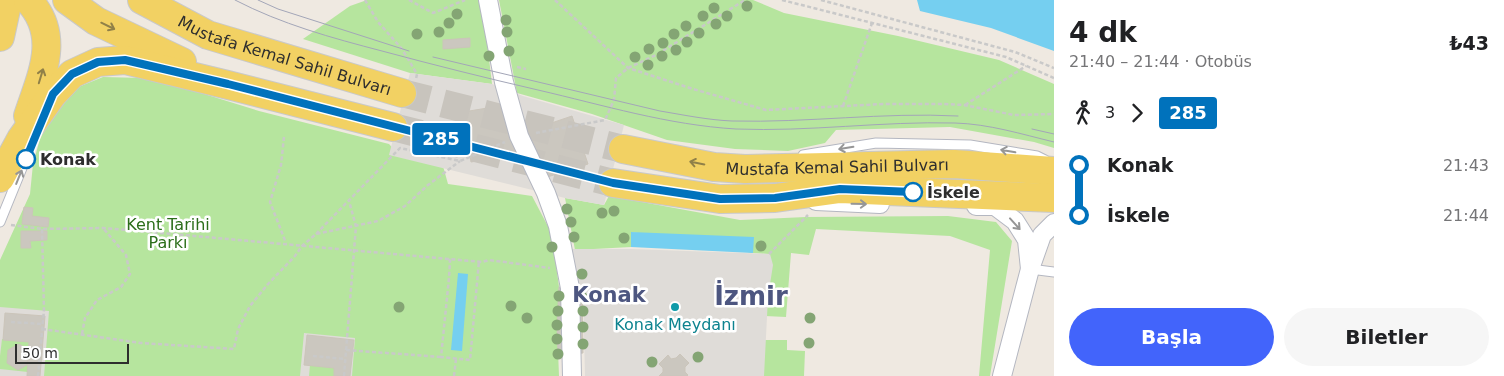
<!DOCTYPE html>
<html lang="tr">
<meta charset="utf-8">
<style>
body{margin:0;font-family:"DejaVu Sans",sans-serif;background:#f6f6f6;color:#202124;height:100vh;display:flex;flex-direction:column;font-size:19px;white-space:nowrap}
*{box-sizing:border-box;margin:0}
p{font-size:16px;color:#757577}
.icon{flex:none;width:28px;height:28px;fill:none;stroke:currentColor;stroke-width:2;stroke-linecap:round;stroke-linejoin:round}
.map{position:relative;flex:1;overflow:hidden}
.drawer{display:flex;flex-direction:column;background:#fff;width:450px}
.drawer>*{flex:none}
.badge{padding:0 10px;border-radius:4px;font-size:18px;line-height:32px}
.scale{position:absolute;left:15px;bottom:12px;width:114px;box-sizing:border-box;padding-left:5px;border:2px solid #2e2e2e;border-top:0;font-size:14px;line-height:18px;white-space:nowrap;color:#2e2e2e;-webkit-text-stroke:4px #fff;paint-order:stroke}
.map>.badge{position:absolute;translate:-50% -50%;box-shadow:0 0 0 2px #fff}
.legs{display:flex;align-items:center;gap:8px;height:55px;padding:0 15px;font-size:16px}
.legs p{margin-inline-start:auto}
.head{display:flex;align-items:center;justify-content:space-between;height:85px;padding:0 15px}
h1{font-size:28px;font-weight:600;line-height:38px}
.cta{display:flex;gap:10px;margin-top:auto;padding:10px 15px}
.cta a{flex:1;height:58px;border-radius:30px;background:#4264fb;color:#fff;font-size:20px;font-weight:600;line-height:58px;text-align:center}
.cta a+a{background:#f6f6f6;color:#202124}
ul{padding:0 15px;list-style:none}
li{display:flex;align-items:center;gap:18px;height:50px;font-size:19px}
li i{display:grid;place-items:center;width:8px;height:100%;margin:0 6px;background:currentColor}
li i::after{content:'';width:12px;height:12px;margin:-6px;border:4px solid;border-radius:50%;background:#fff}
li p{margin-inline-start:auto}
li:first-child i{background:linear-gradient(#0000 50%,currentColor 0)}
li:last-child i{background:linear-gradient(currentColor 50%,#0000 0)}
main{display:flex;flex:1;min-height:0}
.map>svg:first-child{display:block}
</style>
<main>
<div class="map">
<svg width="1054" height="376" viewBox="0 0 1054 376">
<rect width="100%" height="100%" fill="#efe9e1"/>
<g fill="#b6e59e">
<path d="M367 0H482L492 84 410 73 303 39 350 6Z"/>
<path d="M499 0H753L784 13 898 36 999 60 1054 84V148L1034 142 950 127 836 130 825 143 788 151 735 149 667 140 592 114 517 93Z"/>
<path d="M103 77 143 78 188 89 259 111 389 144 400 156 443 166 448 184 532 196 552 234 559 287 557 325 559 376H0V260L30 194 33 164 41 135 54 111 76 88Z"/>
<path d="M609 196 740 220 806 217 948 216 996 222 1012 241 990 376H979L990 250 950 236 816 229 809 255 791 253 786 317 765 316 772 264 769 254 753 253 632 232 631 247 575 250 565 198 604 205Z"/>
<path d="M764 340H787V350L805 351 804 376H763Z"/>
</g>
<g fill="#dfdcd8">
<path d="M410 73 492 84 523 96 624 125 604 205 565 198 389 155Z"/>
<path d="M563 249H631L770 254 773 265 768 297 764 376H585L583 290 571 288Z"/>
<path d="M0 307 49 311 44 376H0V369L28 372 31 342 2 339 0 356Z"/>
<path d="M304 333 355 338 352 376H335L336 368 310 365 309 376H300Z"/>
</g>
<g fill="#75cff0">
<path d="M917 0H1054V51L991 28 920 11Z"/>
<path d="M631 232 754 237 753 253 631 247Z"/>
<path d="M458 273 468 274 462 351 451 350Z"/>
</g>
<g fill="#cbc7bf" stroke="#cbc5ba">
<path d="M470 38V47L443 49V40Z"/>
<path d="M512 104 520 154 471 162 463 112Z"/>
<path d="M572 116 588 164 541 179 525 132Z"/>
<path d="M24 207 33 208 32 216 49 218 48 227 22 224Z"/>
<path d="M21 231H47V240L30 241 31 248H21Z"/>
<path d="M559 287 570 288V354H558L557 325Z"/>
<path d="M570 288 582 289 583 353 570 354Z"/>
<path d="M5 313 45 316 40 376H27L29 342 3 340Z"/>
<path d="M307 335 354 340 350 376H334V368L304 365Z"/>
<path d="M19 344 29 350 27 365 18 370 7 363 8 350Z"/>
<path d="M680 354 689 363 685 367V372L688 375 687 376H659L663 372V368L659 364 668 355 671 359 676 358Z"/>
</g>
<g fill="none" stroke-linecap="round" stroke-linejoin="round">
<g stroke="#c8c4bd" stroke-width="28" stroke-dasharray="28 14" stroke-linecap="butt">
<path d="M402 93 623 149"/>
<path d="M393 127 613 183"/>
</g>
<defs>
<g id="lane">
<path d="M803 155 876 143 970 145 1037 156 1045 160"/>
<path d="M0 222 31 146"/>
<path d="M1030 269 1054 272"/>
</g>
<g id="street">
<path d="M488 0 504 82 519 136 546 193 558 226 570 288 572 376"/>
<path d="M816 201 880 204"/>
<path d="M976 206H995L1015 221 1027 240 1030 269"/>
<path d="M1002 376 1030 269 1042 235 1054 223"/>
</g>
<g id="primary">
<path d="M67 0 96 21 182 62"/>
<path id="s1" d="M142 0 208 35 402 93"/>
<path d="M0 37 8 0"/>
<path d="M28 116C41 76 62 36 28 0"/>
<path id="s2" d="M623 149 714 167 745 169 954 164 1054 171"/>
<path d="M0 178 21 139 53 94 72 74 98 62 125 60 228 85 393 127"/>
<path d="M613 183 720 199 775 198 840 189 1054 198"/>
</g>
</defs>
<use href="#lane" stroke="#b4b7c1" stroke-width="11"/>
<use href="#street" stroke="#b4b7c1" stroke-width="20"/>
<use href="#primary" stroke="#c9c9c9" stroke-width="30"/>
<g stroke="#c9c9c9" stroke-width="2.5" stroke-dasharray="4 2.5" stroke-linecap="butt">
<path d="M365 0 378 22 402 49 417 74 416 79"/>
<path d="M409 0 433 13 465 0"/>
<path d="M555 0 628 68 693 89 766 110 884 104H944L964 105 1014 115 1054 114"/>
<path d="M782 0 1006 57 1054 78"/>
<path d="M821 0 1015 52 1054 68"/>
<path d="M517 67 526 69"/>
<path d="M965 105 1026 66"/>
<path d="M843 106 872 23"/>
<path d="M536 133 605 120 614 100 616 78 628 68 656 55 745 0"/>
<path d="M284 137 281 165 270 202 286 243"/>
<path d="M11 225 42 229 103 228 128 230 482 262 489 260 550 268"/>
<path d="M316 234 400 148 460 161 505 142"/>
<path d="M769 254 808 215"/>
<path d="M449 259 450 261 449 278 441 357 470 360 479 261"/>
<path d="M11 322 42 324"/>
<path d="M42 329 141 343 234 349 238 329 250 306 268 284 295 256 302 246 316 234 378 221 405 206 428 185 460 161"/>
<path d="M82 334 85 318 97 300 121 287 130 274 126 255 103 228"/>
<path d="M346 350 441 357"/>
<path d="M313 356 345 359"/>
<path d="M38 376 44 310 42 229"/>
<path d="M344 376 356 226 349 201"/>
<path d="M454 376 456 359"/>
</g>
<use href="#lane" stroke="#fff" stroke-width="9"/>
<use href="#street" stroke="#fff" stroke-width="18"/>
<use href="#primary" stroke="#f2d163" stroke-width="28"/>
<g stroke="#a3a6b8" stroke-width="1">
<path d="M235 0C281 24 332 38 382 51 434 65 486 78 538 90 603 105 668 125 736 129 809 132 882 121 955 123 989 124 1021 134 1054 142"/>
<path d="M258 0 278 9 409 51"/>
<path d="M433 57 660 111C684 115 708 120 732 121 808 123 883 112 958 116"/>
<path d="M1032 129 1054 134"/>
</g>
</g>
<g fill="#84a574">
<circle cx="747" cy="6" r="5.5"/>
<circle cx="714" cy="8" r="5.5"/>
<circle cx="457" cy="14" r="5.5"/>
<circle cx="703" cy="16" r="5.5"/>
<circle cx="727" cy="16" r="5.5"/>
<circle cx="506" cy="20" r="5.5"/>
<circle cx="449" cy="23" r="5.5"/>
<circle cx="716" cy="24" r="5.5"/>
<circle cx="686" cy="26" r="5.5"/>
<circle cx="439" cy="32" r="5.5"/>
<circle cx="507" cy="32" r="5.5"/>
<circle cx="699" cy="33" r="5.5"/>
<circle cx="417" cy="34" r="5.5"/>
<circle cx="674" cy="34" r="5.5"/>
<circle cx="687" cy="42" r="5.5"/>
<circle cx="663" cy="43" r="5.5"/>
<circle cx="649" cy="49" r="5.5"/>
<circle cx="676" cy="50" r="5.5"/>
<circle cx="509" cy="51" r="5.5"/>
<circle cx="489" cy="56" r="5.5"/>
<circle cx="662" cy="56" r="5.5"/>
<circle cx="635" cy="57" r="5.5"/>
<circle cx="648" cy="65" r="5.5"/>
<circle cx="567" cy="209" r="5.5"/>
<circle cx="614" cy="211" r="5.5"/>
<circle cx="602" cy="213" r="5.5"/>
<circle cx="571" cy="222" r="5.5"/>
<circle cx="574" cy="237" r="5.5"/>
<circle cx="624" cy="238" r="5.5"/>
<circle cx="761" cy="246" r="5.5"/>
<circle cx="552" cy="247" r="5.5"/>
<circle cx="582" cy="274" r="5.5"/>
<circle cx="559" cy="296" r="5.5"/>
<circle cx="582" cy="297" r="5.5"/>
<circle cx="511" cy="306" r="5.5"/>
<circle cx="399" cy="307" r="5.5"/>
<circle cx="558" cy="311" r="5.5"/>
<circle cx="583" cy="311" r="5.5"/>
<circle cx="527" cy="318" r="5.5"/>
<circle cx="810" cy="318" r="5.5"/>
<circle cx="557" cy="325" r="5.5"/>
<circle cx="583" cy="327" r="5.5"/>
<circle cx="557" cy="339" r="5.5"/>
<circle cx="809" cy="343" r="5.5"/>
<circle cx="583" cy="344" r="5.5"/>
<circle cx="558" cy="354" r="5.5"/>
<circle cx="698" cy="357" r="5.5"/>
<circle cx="652" cy="362" r="5.5"/>
</g>
<defs><path id="oneway-shaft" d="M-6 0H5M1.5-3L5.5 0L1.5 3" fill="none" stroke-width="1.6" stroke-linecap="round" stroke-linejoin="round" transform="scale(1.25)"/></defs>
<g stroke="#908048">
<use href="#oneway-shaft" transform="translate(108 26) rotate(26)"/>
<use href="#oneway-shaft" transform="translate(41 76) rotate(-73)"/>
<use href="#oneway-shaft" transform="translate(697 163) rotate(-169)"/>
</g>
<g stroke="#969696">
<use href="#oneway-shaft" transform="translate(846 148) rotate(171)"/>
<use href="#oneway-shaft" transform="translate(1008 151) rotate(-170)"/>
<use href="#oneway-shaft" transform="translate(19 177) rotate(-68)"/>
<use href="#oneway-shaft" transform="translate(859 204) rotate(1)"/>
<use href="#oneway-shaft" transform="translate(1015 224) rotate(48)"/>
</g>
<g fill="none" stroke-linecap="round" stroke-linejoin="round">
<defs>
<path id="line-1" d="M26 159 53 94 72 74 98 62 125 60 228 84 613 183 720 199 775 198 840 189 913 192"/>
</defs>
<use href="#line-1" stroke="#fff" stroke-width="11"/>
<use href="#line-1" stroke="#0072bc" stroke-width="8"/>
</g>
<g fill="#fff" stroke="#0072bc" stroke-width="2.5">
<circle cx="26" cy="159" r="9"/>
<circle cx="913" cy="192" r="9"/>
</g>
<circle fill="#0f9aa8" stroke="#fff" stroke-width="2" cx="675" cy="307" r="5"/>
<g text-anchor="middle" stroke-width="5" stroke-linejoin="round" paint-order="stroke">
<g font-size="16" fill="#2e2e2e" stroke="#fff">
<text dy="6" stroke="none"><textPath href="#s1" startOffset="154">Mustafa Kemal Sahil Bulvarı</textPath></text>
<text dy="6" stroke="none"><textPath href="#s2" startOffset="216">Mustafa Kemal Sahil Bulvarı</textPath></text>
</g>
<g font-size="16" font-weight="bold" fill="#2e2e2e" stroke="#fff" text-anchor="start">
<text x="40" y="165">Konak</text>
<text x="927" y="198">İskele</text>
</g>
<g font-size="16" fill="#2c6e1b" stroke="#fff">
<text x="168" y="230">Kent Tarihi<tspan x="168" dy="18">Parkı</tspan></text>
</g>
<g font-size="16" fill="#0d838f" stroke="#fff">
<text x="675" y="330">Konak Meydanı</text>
</g>
<g font-size="21" font-weight="bold" fill="#4d5680" stroke="#fff">
<text x="609" y="302">Konak</text>
</g>
<g font-size="26" font-weight="bold" fill="#4d5680" stroke="#fff">
<text x="751" y="305">İzmir</text>
</g>
</g>
</svg>
<div class="scale">50 m</div>
<b class="badge" style="left:441px;top:139px;background:#0072bc;color:#fff">285</b>
</div>
<section class="drawer">
<div class="head"><div><h1>4 dk</h1><p>21:40 – 21:44 · Otobüs</p></div><b>₺43</b></div>
<div class="legs"><svg class="icon" aria-label="walk" viewBox="0 0 24 24"><circle cx="13" cy="4" r="2"/><path d="M13 8l-2 6 4 7M11 14l-3 7M7 12l3-4h3l4 4"/></svg>3<svg class="icon" aria-label="forward" viewBox="0 0 24 24"><path d="M9 5l7 7-7 7"/></svg><b class="badge" style="background:#0072bc;color:#fff">285</b></div>
<ul>
<li><i style="color:#0072bc"></i><b>Konak</b><p>21:43</p></li>
<li><i style="color:#0072bc"></i><b>İskele</b><p>21:44</p></li>
</ul>
<div class="cta"><a>Başla</a><a>Biletler</a></div>
</section>
</main>
